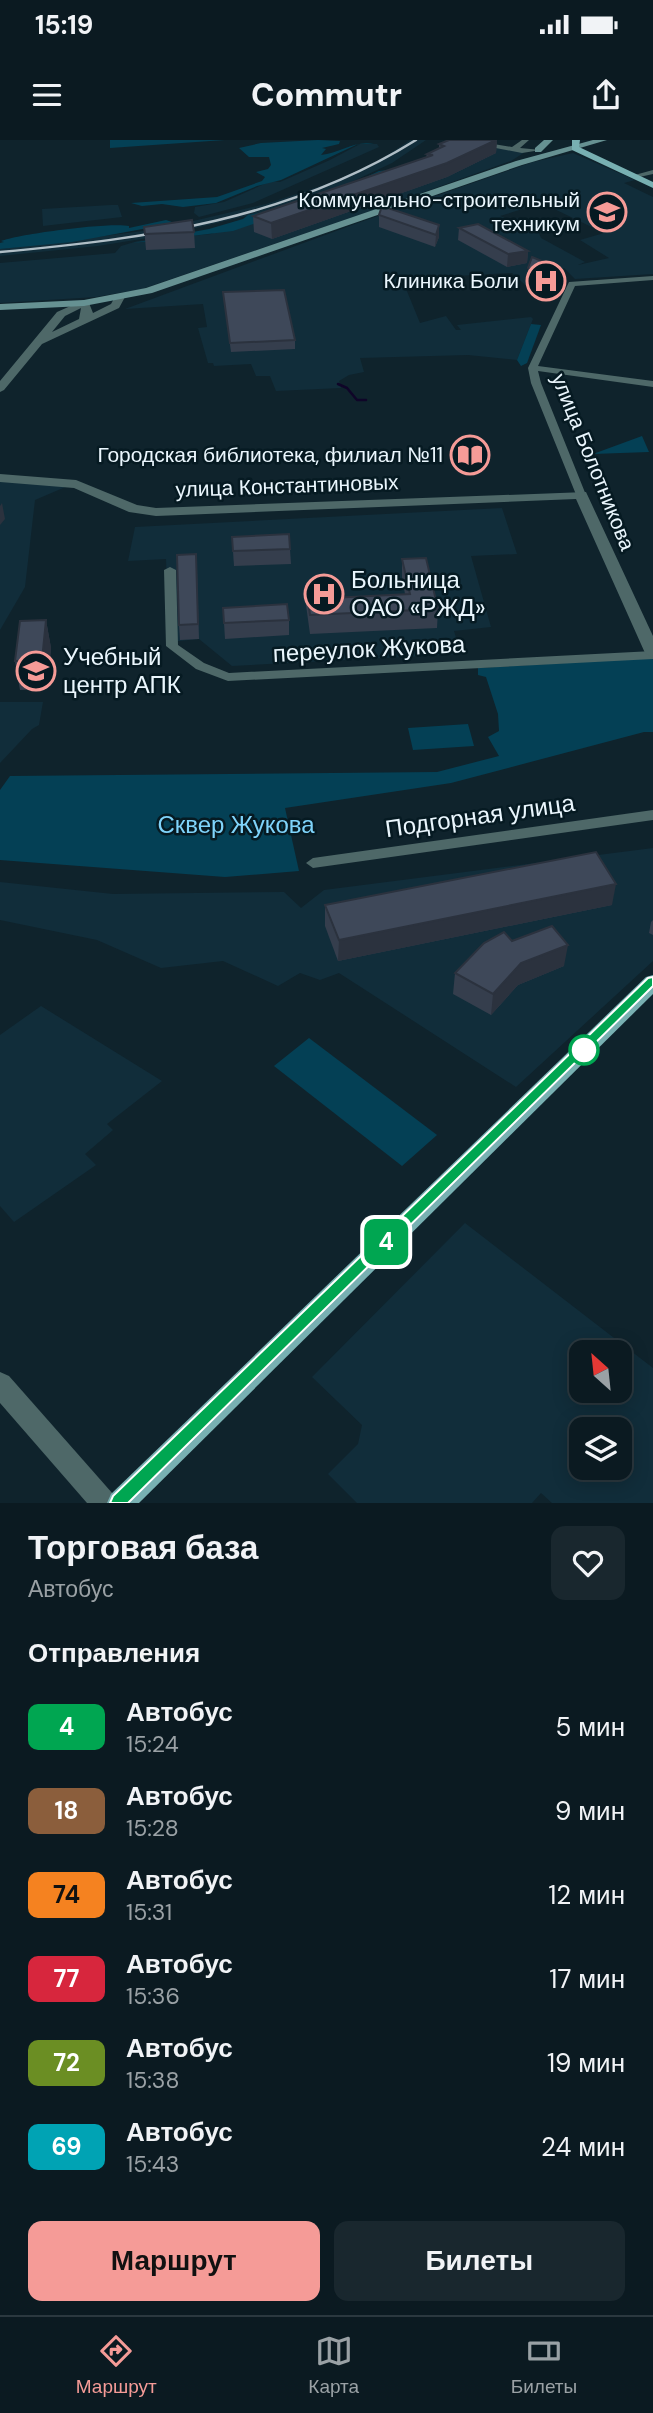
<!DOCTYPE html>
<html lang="ru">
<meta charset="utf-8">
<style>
body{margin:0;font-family:"DM Sans",sans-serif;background:#19272e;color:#f1f3f6;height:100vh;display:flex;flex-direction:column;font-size:26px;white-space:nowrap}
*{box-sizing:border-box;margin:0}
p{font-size:23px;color:#9aa1a5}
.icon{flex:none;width:38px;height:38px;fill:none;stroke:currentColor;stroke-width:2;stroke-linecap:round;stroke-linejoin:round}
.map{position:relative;height:1363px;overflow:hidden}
.panel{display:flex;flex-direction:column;background:#0b1a21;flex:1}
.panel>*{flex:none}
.badge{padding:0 14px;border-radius:10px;font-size:24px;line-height:46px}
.needle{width:46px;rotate:333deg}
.buttons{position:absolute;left:569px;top:1200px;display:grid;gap:14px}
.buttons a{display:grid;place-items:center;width:63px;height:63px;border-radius:14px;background:#0b1a21;box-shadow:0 4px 18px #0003,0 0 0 2px #2b383f;font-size:35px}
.map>.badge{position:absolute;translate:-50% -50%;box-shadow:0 0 0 4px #fff}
h2{padding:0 28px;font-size:26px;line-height:63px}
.round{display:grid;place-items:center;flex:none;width:74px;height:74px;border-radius:14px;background:#19272e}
.overview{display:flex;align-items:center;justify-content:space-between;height:119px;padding:0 28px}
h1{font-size:33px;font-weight:800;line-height:52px}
.action{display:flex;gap:14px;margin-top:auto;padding:14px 28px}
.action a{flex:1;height:80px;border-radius:14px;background:#f59b97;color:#111;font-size:28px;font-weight:800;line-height:80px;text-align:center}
.action a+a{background:#19272e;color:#f1f3f6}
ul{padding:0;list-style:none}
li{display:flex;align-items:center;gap:21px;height:84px;padding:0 28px}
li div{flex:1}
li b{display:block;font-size:26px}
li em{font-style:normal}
li .badge{min-width:77px;font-weight:700;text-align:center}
.status{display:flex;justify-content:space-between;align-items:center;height:49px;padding:0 35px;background:#0b1a21;direction:ltr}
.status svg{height:19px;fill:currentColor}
header{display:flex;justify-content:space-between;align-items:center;height:91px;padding:0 28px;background:#0b1a21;font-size:32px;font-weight:800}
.tabs{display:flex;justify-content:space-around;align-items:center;height:98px;border-top:2px solid #2b383f;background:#0b1a21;font-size:19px;color:#9aa1a5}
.tabs a{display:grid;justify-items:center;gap:4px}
.tabs .current{color:#f59b97}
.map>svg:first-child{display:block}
</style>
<div class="status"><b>15:19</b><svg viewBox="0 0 49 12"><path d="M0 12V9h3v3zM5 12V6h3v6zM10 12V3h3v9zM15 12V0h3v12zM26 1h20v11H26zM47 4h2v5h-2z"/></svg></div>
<header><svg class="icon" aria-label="menu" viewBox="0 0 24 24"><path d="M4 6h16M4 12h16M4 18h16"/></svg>Commutr<svg class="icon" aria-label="share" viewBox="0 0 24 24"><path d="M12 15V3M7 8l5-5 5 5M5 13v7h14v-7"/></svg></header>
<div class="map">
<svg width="653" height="1363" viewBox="0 0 653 1363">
<rect width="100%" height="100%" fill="#0f232c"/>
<g fill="#112d3a" fill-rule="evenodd">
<path d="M410 0H426L392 23 345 45 276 69 166 95 98 106 0 116V109L159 89 266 64 333 42 379 21Z"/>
<path d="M360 4H377L379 7 253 63 199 77 194 73 195 67 224 62 271 41 280 42 330 20Z"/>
<path d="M480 5 525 12 511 21 371 71 142 149 96 157 0 163V123L115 113 121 106 138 101 211 94Z"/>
<path d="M573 13 635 40 624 43 653 57V134L575 139 564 128 557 133 560 137 558 147 543 161 512 133 402 139 420 183 446 176 456 190H461L457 185 531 177 533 179 517 220 468 215 360 218 364 232 349 235 339 241 341 248 276 251 270 236H256L251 224 214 226 213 223H208L198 188 207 187 203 164 125 169 355 84 533 22ZM542 63 604 93 580 100 609 118 578 125 585 122 541 98 537 89 522 82 525 80 521 78 509 80 500 76Z"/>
<path d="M111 65H118L122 77 43 86 42 69Z"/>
<path d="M0 341 70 345 35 360 25 447 0 490Z"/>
<path d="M502 368 517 414 471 416 491 487 454 491 461 514 232 526 199 499 169 502 166 419 128 421 135 387Z"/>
<path d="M0 562H43L39 585 32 589 0 623Z"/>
<path d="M653 708V821L516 947 339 833 320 840 300 833 278 846 223 821 161 828 97 800 0 780V742L113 754 284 752 301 768 324 750Z"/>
<path d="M41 866 162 941 107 984 113 990 85 1014 96 1025 14 1082 0 1066V895Z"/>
<path d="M465 1083 653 1228V1363H552L541 1353 532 1363H357L328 1334 358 1304 362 1285 312 1237ZM581 1213H620V1251H581ZM581 1290H620V1328H581Z"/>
</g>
<g fill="#044055">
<path d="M110 0H225L110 8Z"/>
<path d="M318 0 340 1 339 4 322 8 326 9 321 15C340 13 355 0 374 4H358L281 40 257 46 216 63 183 67 162 64 142 66 131 63 217 57 262 41 265 37 256 32 268 29 271 25 269 17H249L239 8 261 3Z"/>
<path d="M388 30V37L233 91 133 103 209 89 243 79 248 75 274 70 343 48 379 31Z"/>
<path d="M166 80 175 83 72 102 0 109V103L4 102 1 101C19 94 110 82 129 86V88Z"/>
<path d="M531 184 541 185 527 223 521 226 517 220Z"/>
<path d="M642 296 649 312 593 314Z"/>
<path d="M653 518V592H644L451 643 285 668 299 731 225 737 0 720V650L10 636 437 632 499 616 488 597 499 591 498 574 486 537 478 535V528Z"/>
<path d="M468 584 474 606 413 610 408 588Z"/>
<path d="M309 898 437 995 402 1026 274 926Z"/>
</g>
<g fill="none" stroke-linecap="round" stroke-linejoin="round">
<path stroke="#0f0528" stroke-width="2.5" d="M338 244 347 248 357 260H366"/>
<g fill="#4e6868" fill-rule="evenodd">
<path d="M454 0H469L512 7 522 0H529L520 8 541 10 522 13Z"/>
<path d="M653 30V34L635 38 631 36Z"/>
<path d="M653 136V140L575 146 538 226 653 241V247L538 231 541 243 586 355 585 357H577L531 243 528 228 569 142Z"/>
<path d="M170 427 176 430 178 505 204 523 229 533 653 511V519L228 541 196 529 166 506 164 430Z"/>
<path d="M653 670V680L313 728 306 723 313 718Z"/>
</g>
<g fill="#4e6868" fill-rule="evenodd">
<path d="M116 155 125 157 119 168 42 204 4 250 0 252V241L57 172 84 160 89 163 93 173 111 164ZM81 168 79 179 52 192 65 176Z"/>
<path d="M0 334 76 340 137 365 156 368 586 352 653 496V518L645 513 576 359 156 376 129 372 74 348 0 342Z"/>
<path d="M0 1232 9 1236 113 1354 117 1363H87L0 1263Z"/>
</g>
<g fill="#669192" fill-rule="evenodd">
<path d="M544 0H553L541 12H535V8Z"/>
<path d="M593 0H607L522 25 152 153 84 166 0 170V164L84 160 146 148 516 21Z"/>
</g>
<g fill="#78b0b2" fill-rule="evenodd">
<path d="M572 0H580L579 7 653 42V48L572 10Z"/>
<path d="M653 835V854L139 1363H107L111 1354 646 837Z"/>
</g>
<path stroke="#b0bec6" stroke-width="2.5" d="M0 112C146 99 290 79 416 0"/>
</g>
<g fill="#353e4d">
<path d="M497 0 496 13 447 37 272 99 254 92 253 76 426 17 427 14 439 8V4Z"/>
<path d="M379 75 439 85V97L435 107 379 87Z"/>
<path d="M144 87 194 92 195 108 146 110Z"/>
<path d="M459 88 528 111 527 123 507 127 458 100Z"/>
<path d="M528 128 553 134 548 146H539L528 137Z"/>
<path d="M223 152 295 200V209L231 212Z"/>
<path d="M232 397 290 409 291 424 234 426Z"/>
<path d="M402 419 438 469 437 488 310 494 306 465V446L331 458 405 454 402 437Z"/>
<path d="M197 429 199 499 180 500 179 485Z"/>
<path d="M223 468 289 480V495L225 499Z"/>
<path d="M46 480 51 508 47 549 20 550 15 521Z"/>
<path d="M325 765H612L338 821 325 786Z"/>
<path d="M653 780V795L649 793 651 782Z"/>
<path d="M512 801 564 826 518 845 491 875 453 854 455 833Z"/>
</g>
<g fill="#2b323e">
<path d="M497 0 496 13 447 37 272 99 271 83Z"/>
<path d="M439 85V97L435 107 436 95Z"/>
<path d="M528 111 527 123 507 127 508 114Z"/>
<path d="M554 126 553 134 548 146 549 138Z"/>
<path d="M2 363 5 379 0 385V366Z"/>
<path d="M46 480 51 508 47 549 42 520Z"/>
<path d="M616 744 612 765 338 821 339 800Z"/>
<path d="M568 805 564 826 518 845 491 875 493 854 521 823Z"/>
</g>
<g fill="#3e4859" stroke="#2b323e" stroke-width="2">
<path d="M449 0H496L447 23 271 83 253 76 433 15 427 14 444 6 439 4Z"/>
<path d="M382 66 439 85 436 95 379 75Z"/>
<path d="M192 80 194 92 145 94 144 87Z"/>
<path d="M478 84 528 111 508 114 459 88Z"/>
<path d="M532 117 554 126 549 138 540 137 528 128Z"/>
<path d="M284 150 295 200 230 203 223 152Z"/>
<path d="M289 394 290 409 233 411 232 397Z"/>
<path d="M196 414 198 484 179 485 177 415Z"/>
<path d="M426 418 438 469 310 475 306 446 330 445 331 458 410 454 402 419Z"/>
<path d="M287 464 289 480 224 483 223 468Z"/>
<path d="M46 480 42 520 15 521 20 481Z"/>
<path d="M596 712 616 744 339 800 325 765Z"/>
<path d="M552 786 568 805 521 823 493 854 455 833 484 803 504 792 512 801Z"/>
</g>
<path fill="#00a651" stroke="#fff" stroke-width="2" d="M653 837V846L128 1363H110L113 1356 648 838Z"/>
<defs>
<symbol id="university-ring" viewBox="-11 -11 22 22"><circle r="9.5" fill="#061a22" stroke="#f59b97" stroke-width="1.5"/><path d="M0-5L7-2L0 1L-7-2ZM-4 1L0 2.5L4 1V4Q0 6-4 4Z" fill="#f59b97"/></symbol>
<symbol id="hospital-ring" viewBox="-11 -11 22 22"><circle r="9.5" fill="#061a22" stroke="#f59b97" stroke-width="1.5"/><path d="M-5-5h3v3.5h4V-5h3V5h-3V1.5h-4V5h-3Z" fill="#f59b97"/></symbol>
<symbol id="library-ring" viewBox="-11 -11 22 22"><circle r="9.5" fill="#061a22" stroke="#f59b97" stroke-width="1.5"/><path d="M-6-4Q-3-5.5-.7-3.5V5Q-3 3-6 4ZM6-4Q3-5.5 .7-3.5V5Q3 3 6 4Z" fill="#f59b97"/></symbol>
</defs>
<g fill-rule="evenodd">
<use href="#university-ring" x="585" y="50" width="44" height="44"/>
<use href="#hospital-ring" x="524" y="119" width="44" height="44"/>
<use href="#library-ring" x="448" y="293" width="44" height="44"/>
<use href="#hospital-ring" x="302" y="432" width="44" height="44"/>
<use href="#university-ring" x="14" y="509" width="44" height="44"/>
</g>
<circle fill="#fff" stroke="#00a651" stroke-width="3.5" cx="584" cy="910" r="14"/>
<g text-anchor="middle" stroke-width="5" stroke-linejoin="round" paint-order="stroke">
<g font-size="21" fill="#eaf6fd" stroke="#061a22" text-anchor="end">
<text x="580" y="67">Коммунально-строительный<tspan x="580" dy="24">техникум</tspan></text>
<text x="519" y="148">Клиника Боли</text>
<text x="443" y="322">Городская библиотека, филиал №11</text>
</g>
<g font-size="21" fill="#eaf6fd" stroke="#061a22">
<text transform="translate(593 322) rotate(68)" y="7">улица Болотникова</text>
<text transform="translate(287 346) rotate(-2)" y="7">улица Константиновых</text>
</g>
<g font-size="24" fill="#eaf6fd" stroke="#061a22" text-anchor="start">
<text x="351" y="448">Больница<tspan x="351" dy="28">ОАО «РЖД»</tspan></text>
<text x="63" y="525">Учебный<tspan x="63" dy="28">центр АПК</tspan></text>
</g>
<g font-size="24" fill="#eaf6fd" stroke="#061a22">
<text transform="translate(369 509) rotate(-3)" y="8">переулок Жукова</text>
<text transform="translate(480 676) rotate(-8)" y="8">Подгорная улица</text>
</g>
<g font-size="24" fill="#7fd4fb" stroke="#061a22">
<text x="236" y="693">Сквер Жукова</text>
</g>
</g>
</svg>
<div class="buttons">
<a><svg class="needle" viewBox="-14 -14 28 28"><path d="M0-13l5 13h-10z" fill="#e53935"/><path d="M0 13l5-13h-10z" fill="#9aa1a5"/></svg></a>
<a><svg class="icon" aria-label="layers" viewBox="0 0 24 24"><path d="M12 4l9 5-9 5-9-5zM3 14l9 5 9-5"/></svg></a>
</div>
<b class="badge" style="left:386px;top:1102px;background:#00a651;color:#fff">4</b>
</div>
<section class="panel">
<div class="overview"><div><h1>Торговая база</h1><p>Автобус</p></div><a class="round"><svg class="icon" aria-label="heart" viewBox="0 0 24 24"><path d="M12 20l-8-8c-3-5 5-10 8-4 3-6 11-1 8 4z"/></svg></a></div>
<h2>Отправления</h2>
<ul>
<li><span class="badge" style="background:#00a651;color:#fff">4</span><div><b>Автобус</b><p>15:24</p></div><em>5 мин</em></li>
<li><span class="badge" style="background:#8b5e3c;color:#fff">18</span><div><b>Автобус</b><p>15:28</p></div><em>9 мин</em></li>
<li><span class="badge" style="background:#f58220;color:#111">74</span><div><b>Автобус</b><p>15:31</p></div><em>12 мин</em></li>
<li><span class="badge" style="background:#d7263d;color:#fff">77</span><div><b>Автобус</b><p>15:36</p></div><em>17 мин</em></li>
<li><span class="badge" style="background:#6b8e23;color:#fff">72</span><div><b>Автобус</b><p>15:38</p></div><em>19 мин</em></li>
<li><span class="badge" style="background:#00a3b4;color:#fff">69</span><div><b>Автобус</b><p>15:43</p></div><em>24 мин</em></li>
</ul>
<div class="action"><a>Маршрут</a><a>Билеты</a></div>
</section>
<nav class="tabs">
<a class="current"><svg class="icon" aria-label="directions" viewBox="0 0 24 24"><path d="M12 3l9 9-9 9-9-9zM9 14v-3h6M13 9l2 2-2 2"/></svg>Маршрут</a>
<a><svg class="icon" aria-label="map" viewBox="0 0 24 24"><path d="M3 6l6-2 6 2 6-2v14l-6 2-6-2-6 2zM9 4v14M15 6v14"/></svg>Карта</a>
<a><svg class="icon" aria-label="tickets" viewBox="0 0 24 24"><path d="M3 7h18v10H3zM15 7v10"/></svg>Билеты</a>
</nav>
